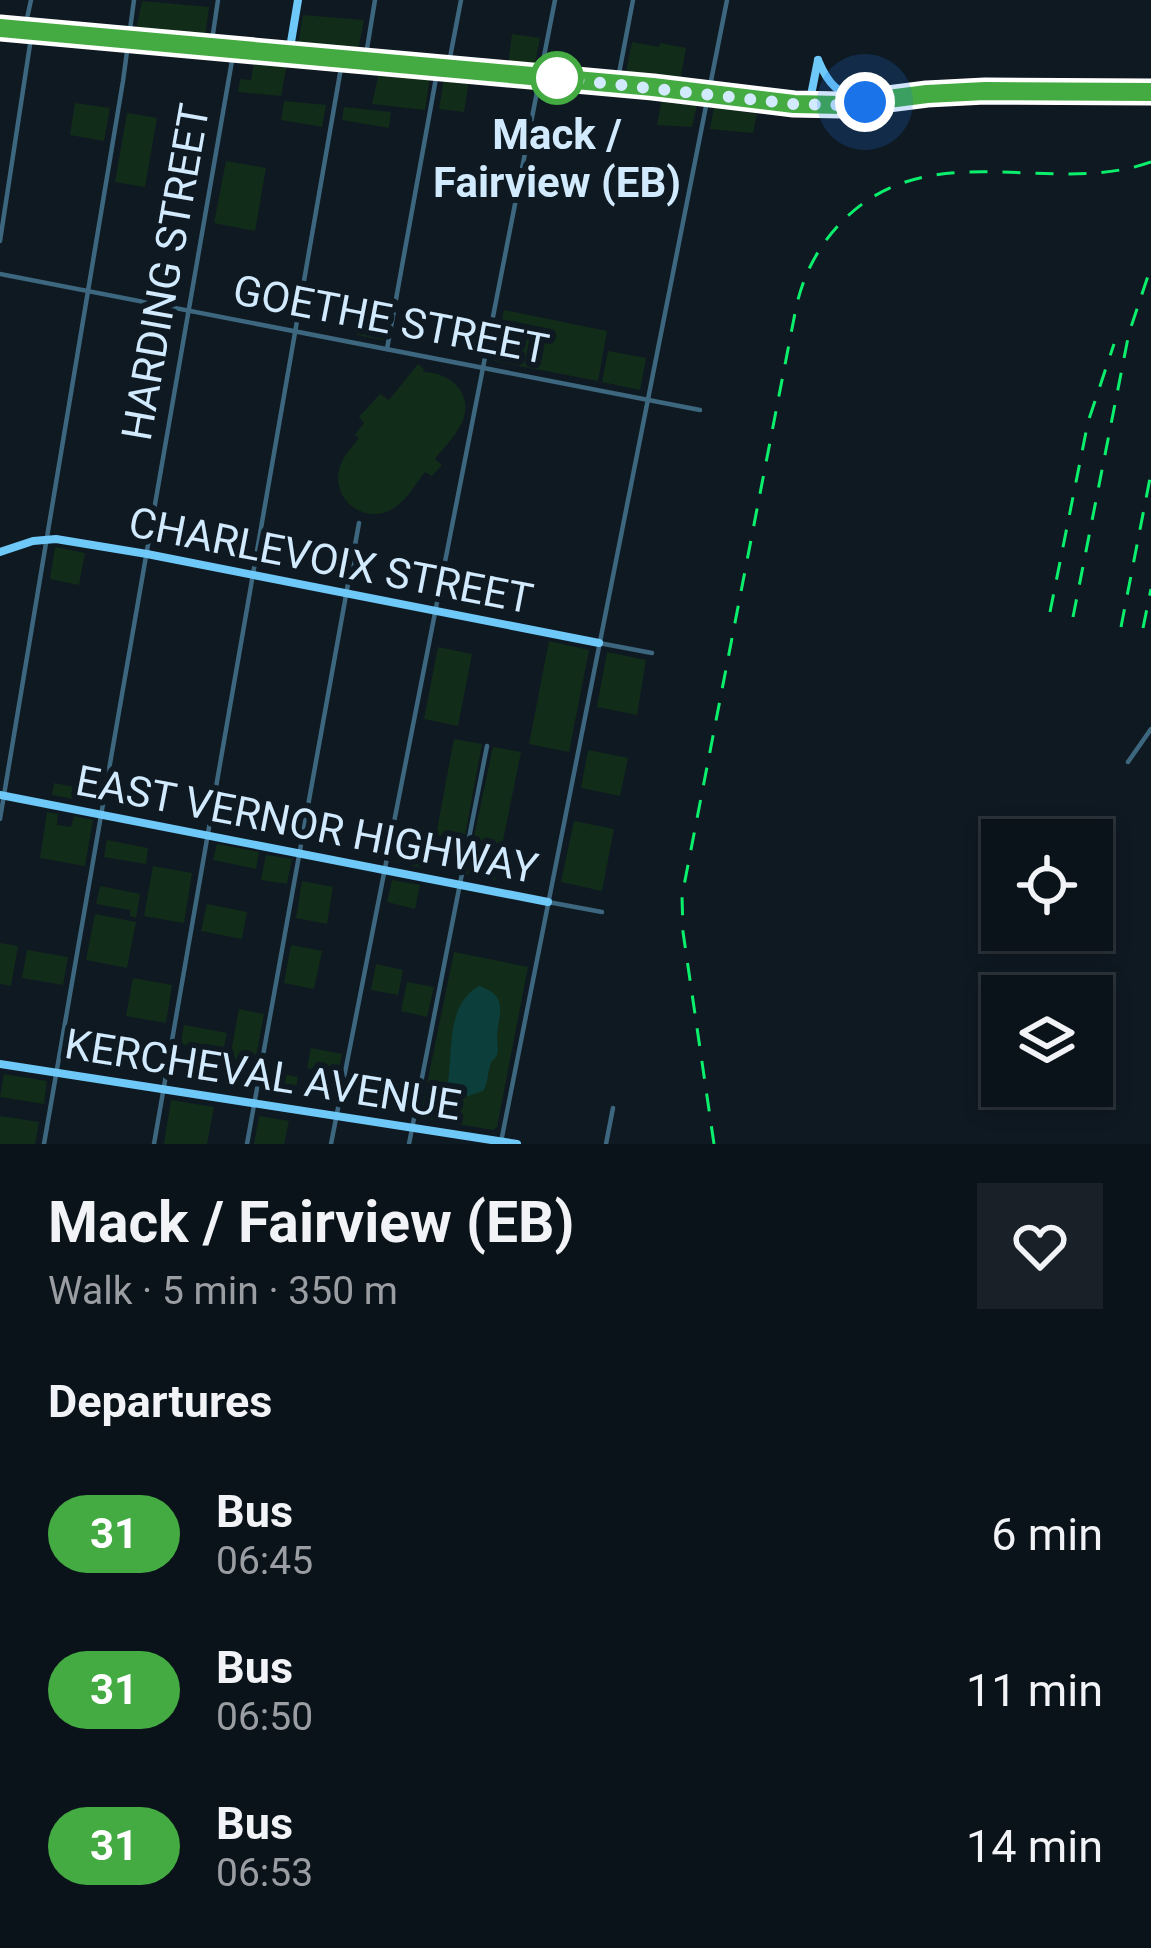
<!DOCTYPE html>
<meta charset="utf-8">
<style>
body{margin:0;font-family:Roboto,sans-serif;background:#192027;color:#f1f3f6;height:100vh;display:flex;flex-direction:column;font-size:45px;white-space:nowrap}
*{box-sizing:border-box;margin:0}
p{font-size:39px;color:#9a9ea2}
.icon{flex:none;width:66px;height:66px;fill:none;stroke:currentColor;stroke-width:2;stroke-linecap:round;stroke-linejoin:round}
.map{position:relative;height:1144px;overflow:hidden}
.drawer{display:flex;flex-direction:column;background:#0b131a;flex:1}
.drawer>*{flex:none}
.badge{padding:0 24px;border-radius:39px;font-size:42px;line-height:78px}
.fabs{position:absolute;left:981px;top:819px;display:grid;gap:24px}
.fabs a{display:grid;place-items:center;width:132px;height:132px;border-radius:0px;background:#0b131a;box-shadow:0 6px 18px #0003,0 0 0 3px #2b3239;font-size:60px}
.you{position:absolute;width:60px;height:60px;margin:-30px;border:9px solid #fff;border-radius:50%;background:#1a73e8;box-shadow:0 0 0 18px #1a73e833}
.map>.badge{position:absolute;translate:-50% -50%;box-shadow:0 0 0 6px #fff}
h2{padding:0 48px;font-size:45px;line-height:108px}
.round{display:grid;place-items:center;flex:none;width:126px;height:126px;border-radius:0px;background:#192027}
.summary{display:flex;align-items:center;justify-content:space-between;height:204px;padding:0 48px}
h1{font-size:57px;font-weight:700;line-height:90px}
ul{padding:0;list-style:none}
li{display:flex;align-items:center;gap:36px;height:156px;padding:0 48px}
li div{flex:1}
li b{display:block;font-size:45px}
li em{font-style:normal}
li .badge{min-width:132px;font-weight:700;text-align:center}
.map>svg:first-child{display:block}
</style>
<div class="map">
<svg width="1151" height="1144" viewBox="0 0 1151 1144">
<rect width="100%" height="100%" fill="#0f1922"/>
<g fill="#122c1a">
<path d="M142 1 209 7 205 37 136 31Z"/>
<path d="M303 15 364 20 358 51 298 45Z"/>
<path d="M512 34 540 38 534 68 508 65Z"/>
<path d="M632 42 659 47 660 43 686 48 680 81 625 76Z"/>
<path d="M254 61 287 64 281 96 238 92 240 79 251 80Z"/>
<path d="M379 72 430 76 425 110 372 104Z"/>
<path d="M444 79 469 81 464 112 439 109Z"/>
<path d="M662 99 697 105 692 127 657 125Z"/>
<path d="M284 101 326 105 322 127 281 120Z"/>
<path d="M75 103 110 108 104 141 70 135Z"/>
<path d="M344 107 391 112 389 128 342 120Z"/>
<path d="M714 107 757 114 753 133 710 129Z"/>
<path d="M127 113 157 118 145 187 115 182Z"/>
<path d="M226 161 266 168 255 231 214 223Z"/>
<path d="M363 301 389 306 383 340 357 335Z"/>
<path d="M504 310 607 331 598 381 494 361Z"/>
<path d="M608 351 646 358 640 390 602 382Z"/>
<path d="M418 364 424 369 423 372C452 372 477 397 460 426 454 438 443 448 435 459L442 465 432 476 425 472C416 483 407 500 394 508 368 526 332 502 339 471 341 458 351 448 359 438L355 435 364 423 359 417 380 394 389 400Z"/>
<path d="M55 547 85 553 79 585 50 579Z"/>
<path d="M549 641 589 650 569 752 529 744Z"/>
<path d="M438 647 472 654 458 726 424 719Z"/>
<path d="M607 652 646 660 637 715 597 707Z"/>
<path d="M454 739 482 744 464 841 436 835Z"/>
<path d="M493 747 521 752 495 880 466 874Z"/>
<path d="M588 750 628 758 620 796 581 788Z"/>
<path d="M54 783 97 791 95 803 52 795Z"/>
<path d="M47 812 58 814 57 825 71 827 74 816 93 820 85 866 40 858Z"/>
<path d="M574 821 614 829 602 891 561 882Z"/>
<path d="M403 824 431 829 423 868 396 862Z"/>
<path d="M107 840 148 848 146 864 104 857Z"/>
<path d="M217 844 259 852 256 869 213 860Z"/>
<path d="M266 855 292 859 287 884 261 880Z"/>
<path d="M153 866 192 873 184 923 144 916Z"/>
<path d="M392 880 420 885 415 909 387 902Z"/>
<path d="M302 881 333 887 327 924 296 918Z"/>
<path d="M100 886 140 894 136 918 130 916V910L96 904Z"/>
<path d="M207 904 247 912 242 939 201 931Z"/>
<path d="M95 914 136 922 127 968 86 960Z"/>
<path d="M0 943 18 946 11 986 0 984Z"/>
<path d="M291 945 322 951 314 989 284 983Z"/>
<path d="M27 950 68 957 63 985 22 978Z"/>
<path d="M454 952 528 967 497 1127 493 1130 420 1118Z"/>
<path d="M376 964 403 970 398 995 371 990Z"/>
<path d="M133 978 172 985 166 1023 126 1016Z"/>
<path d="M407 982 434 987 427 1017 401 1011Z"/>
<path d="M239 1009 264 1014 253 1073 228 1068Z"/>
<path d="M184 1025 227 1033 223 1052 181 1044Z"/>
<path d="M311 1048 342 1054 338 1074 307 1068Z"/>
<path d="M268 1071 298 1077 294 1099 264 1094Z"/>
<path d="M4 1074 47 1081 44 1104 0 1097Z"/>
<path d="M171 1100 214 1107 207 1144H164Z"/>
<path d="M0 1116 39 1122 35 1144H0Z"/>
<path d="M259 1116 289 1121 284 1144H254Z"/>
</g>
<path fill="#0c3e3c" d="M479 986C509 996 499 1012 497 1035 497 1040 499 1050 497 1055 496 1058 492 1060 491 1063 487 1073 489 1081 483 1091L468 1096 455 1090 448 1082C453 1049 446 1005 479 986Z"/>
<g fill="none" stroke-linecap="round" stroke-linejoin="round">
<g stroke="#3c677f" stroke-width="4.5">
<path d="M211 47 218 0"/>
<path d="M365 61 375 0"/>
<path d="M448 68 461 0"/>
<path d="M617 84 633 0"/>
<path d="M0 241 31 38 26 23 31 0"/>
<path d="M0 274 700 410"/>
<path d="M387 349 438 67"/>
<path d="M599 643 652 653"/>
<path d="M1128 762 1151 729"/>
<path d="M0 819 123 81 134 0"/>
<path d="M548 902 602 912"/>
<path d="M501 1142 727 0"/>
<path d="M44 1144 234 49"/>
<path d="M154 1144 342 62"/>
<path d="M247 1144 359 523"/>
<path d="M331 1144 555 0"/>
<path d="M409 1144 487 746"/>
<path d="M606 1144 613 1108"/>
</g>
<g stroke="#6ec8f8" stroke-width="8">
<path d="M0 28 615 84 794 104 841 105 927 94 985 91 1151 92"/>
<path d="M289 54 298 0"/>
<path d="M818 60C829 86 837 92 864 102"/>
<path d="M809 105 818 60"/>
<path d="M0 552 33 541 56 539 147 554 599 643"/>
<path d="M0 795 548 902"/>
<path d="M0 1064 517 1144"/>
</g>
<g stroke="#0bf06c" stroke-width="3" stroke-dasharray="18 15" stroke-linecap="butt">
<path d="M1050 612 1088 422 1114 344"/>
<path d="M1073 617 1129 333 1151 267"/>
<path d="M1121 627 1151 473"/>
<path d="M1143 628 1151 589"/>
<path d="M714 1144 683 932 682 896 796 308C804 271 822 239 850 214 937 136 1052 197 1151 162"/>
</g>
</g>
<g fill="none" stroke-linecap="round" stroke-linejoin="round">
<defs>
<path id="line" d="M0 28 653 87 794 104 841 105 927 94 985 91 1151 92"/>
</defs>
<use href="#line" stroke="#fff" stroke-width="27"/>
<use href="#line" stroke="#44aa42" stroke-width="18"/>
<path stroke="#d2eafd" stroke-width="12" stroke-dasharray="0 21.6" d="M557 78 794 104 841 105 865 102"/>
</g>
<circle fill="#fff" stroke="#44aa42" stroke-width="6" cx="557" cy="78" r="24"/>
<g text-anchor="middle" stroke-width="12" stroke-linejoin="round" paint-order="stroke">
<g font-size="42" font-weight="bold" fill="#d2eafd" stroke="#0f1922">
<text x="557" y="149">Mack /<tspan x="557" dy="48">Fairview (EB)</tspan></text>
</g>
<g font-size="42" fill="#d2eafd" stroke="#0f1922">
<text transform="translate(165 272) rotate(-80)" y="15">HARDING STREET</text>
<text transform="translate(391 319) rotate(11)" y="15">GOETHE STREET</text>
<text transform="translate(331 560) rotate(11)" y="15">CHARLEVOIX STREET</text>
<text transform="translate(307 824) rotate(11)" y="15">EAST VERNOR HIGHWAY</text>
<text transform="translate(263 1074) rotate(9)" y="15">KERCHEVAL AVENUE</text>
</g>
</g>
</svg>
<div class="fabs">
<a><svg class="icon" aria-label="locate" viewBox="0 0 24 24"><circle cx="12" cy="12" r="6"/><path d="M12 2v4M12 18v4M2 12h4M18 12h4"/></svg></a>
<a><svg class="icon" aria-label="layers" viewBox="0 0 24 24"><path d="M12 4l9 5-9 5-9-5zM3 14l9 5 9-5"/></svg></a>
</div>
<div class="you" style="left:865px;top:102px"></div>
</div>
<section class="drawer">
<div class="summary"><div><h1>Mack / Fairview (EB)</h1><p>Walk · 5 min · 350 m</p></div><a class="round"><svg class="icon" aria-label="heart" viewBox="0 0 24 24"><path d="M12 20l-8-8c-3-5 5-10 8-4 3-6 11-1 8 4z"/></svg></a></div>
<h2>Departures</h2>
<ul>
<li><span class="badge" style="background:#44aa42;color:#fff">31</span><div><b>Bus</b><p>06:45</p></div><em>6 min</em></li>
<li><span class="badge" style="background:#44aa42;color:#fff">31</span><div><b>Bus</b><p>06:50</p></div><em>11 min</em></li>
<li><span class="badge" style="background:#44aa42;color:#fff">31</span><div><b>Bus</b><p>06:53</p></div><em>14 min</em></li>
</ul>
</section>
